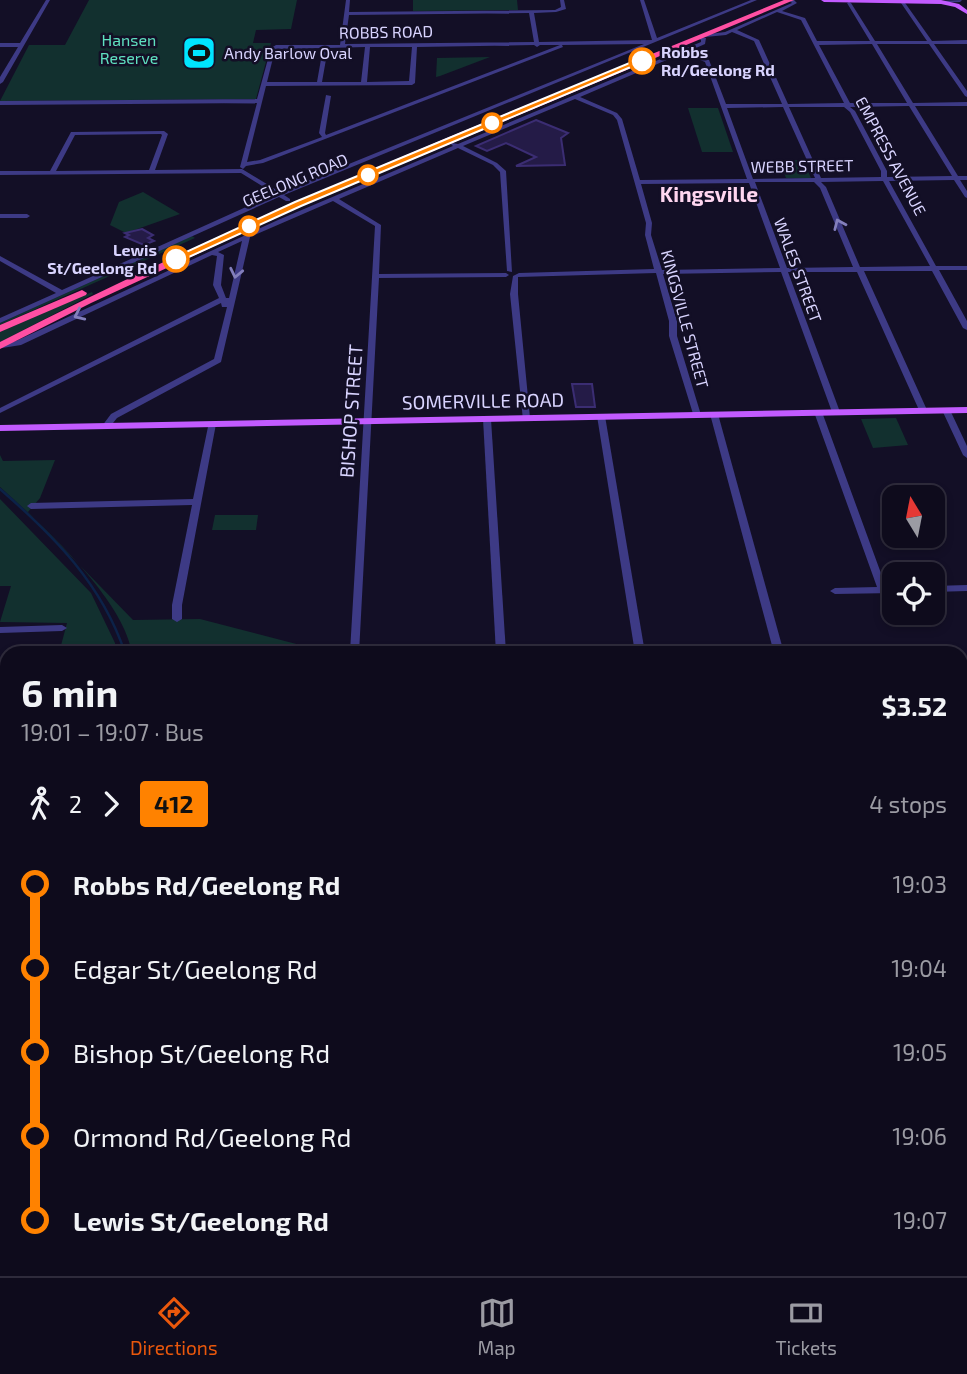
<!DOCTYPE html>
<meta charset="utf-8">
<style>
body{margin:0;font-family:"Exo 2",sans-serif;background:#171425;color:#f1f3f6;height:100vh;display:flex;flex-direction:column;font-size:26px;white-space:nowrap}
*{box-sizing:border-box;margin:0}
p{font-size:23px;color:#9b9ba3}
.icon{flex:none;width:38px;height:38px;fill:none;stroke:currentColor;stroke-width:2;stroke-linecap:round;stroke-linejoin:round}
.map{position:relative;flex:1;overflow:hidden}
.drawer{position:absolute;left:0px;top:646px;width:968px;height:632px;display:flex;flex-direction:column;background:#0e0b1c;border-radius:21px 21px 0 0;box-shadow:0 4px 10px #0003,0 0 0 2px #2e2b3b}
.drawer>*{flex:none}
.badge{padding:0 14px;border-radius:5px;font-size:24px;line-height:46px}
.needle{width:46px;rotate:350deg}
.fabs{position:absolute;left:882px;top:485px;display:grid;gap:14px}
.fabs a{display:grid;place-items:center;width:63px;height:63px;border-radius:14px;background:#0e0b1c;box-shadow:0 4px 10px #0003,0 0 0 2px #2e2b3b;font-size:35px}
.map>.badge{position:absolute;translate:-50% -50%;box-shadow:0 0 0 4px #fff}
.legs{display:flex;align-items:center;gap:10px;height:77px;padding:0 21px;font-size:23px}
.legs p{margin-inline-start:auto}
.overview{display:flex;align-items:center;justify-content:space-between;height:119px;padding:0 21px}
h1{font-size:38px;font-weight:700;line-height:52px}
ul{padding:0 21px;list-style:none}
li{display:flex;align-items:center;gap:24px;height:84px;font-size:26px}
li i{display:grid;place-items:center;width:10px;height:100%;margin:0 9px;background:currentColor}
li i::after{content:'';width:18px;height:18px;margin:-9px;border:5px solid;border-radius:50%;background:#0e0b1c}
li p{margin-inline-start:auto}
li:first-child i{background:linear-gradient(#0000 50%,currentColor 0)}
li:last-child i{background:linear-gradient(currentColor 50%,#0000 0)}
.dock{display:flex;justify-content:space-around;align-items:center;height:98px;border-top:2px solid #2e2b3b;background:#0e0b1c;font-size:19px;color:#9b9ba3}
.dock a{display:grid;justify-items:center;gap:4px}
.dock .active{color:#ea580c}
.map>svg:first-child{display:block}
</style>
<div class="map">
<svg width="967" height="1276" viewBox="0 0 967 1276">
<rect width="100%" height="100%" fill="#130f26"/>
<g fill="#12302f">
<path d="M89 0H297L291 29 256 30 253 43H271L256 99 0 101 29 45H65Z"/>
<path d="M413 0H517L518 10 413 11Z"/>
<path d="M490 57 440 76 436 77 437 58Z"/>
<path d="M688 108H718L733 152H702Z"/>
<path d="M779 160H803L811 178H786Z"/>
<path d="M143 192 180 214 126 233 110 225 119 202Z"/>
<path d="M192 236 195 238 0 325V323Z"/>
<path d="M92 292 93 294 0 342V332Z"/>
<path d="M896 418 908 445 873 448 861 419Z"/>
<path d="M0 455 3 461 55 460 40 498 28 512 133 620 200 619 331 653H132C123 598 42 525 0 487Z"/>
<path d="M0 499 91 593 115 643 116 653H59L67 623 0 622 11 586H0Z"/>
<path d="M215 515H258L256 530H212Z"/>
<path d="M961 1181 967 1190V1276H627L626 1271 961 1270Z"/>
</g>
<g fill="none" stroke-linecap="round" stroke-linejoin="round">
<path stroke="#0c2248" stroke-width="2.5" d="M0 489C54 536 102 584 125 653"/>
<path stroke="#0c2248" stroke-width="3.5" d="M961 1164 967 1172"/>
</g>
<g fill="#241b47" stroke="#3b2d73" stroke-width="2">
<path d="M536 120 568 133 561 138 565 165 516 166 536 157 506 143 487 151 476 146Z"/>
<path d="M142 229 153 235 148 238 154 241 144 245 125 237 129 235 125 233Z"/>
<path d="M572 384H592L595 407H576Z"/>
</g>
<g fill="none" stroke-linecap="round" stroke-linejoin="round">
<g fill="#3d3a85" fill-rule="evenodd">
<path d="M46 0H50L3 82 0 84V77L18 47H0V43H20Z"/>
<path d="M346 0H350L349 12 555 10 561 7 560 0H564L566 9 556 12 534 13 539 42 652 40 640 0H644L657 38 751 0H757L284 195 290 199V201H286L279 197 0 323V318L56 293 0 261V256L62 290 275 194 241 173 0 175V171H50L71 132 164 131 168 134 155 170 242 169 280 192 644 44 562 45 563 47 263 163 246 166 243 169 240 167 257 103 0 105V101L257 99 271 48 276 45H340ZM529 13 534 42 345 44 349 15ZM534 45 537 47 540 45H560L326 135 325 133 331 96 326 95 319 133 322 137 260 160 247 162 266 86 412 85 415 83 417 47ZM365 47 361 82H322L328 48ZM370 47H412L409 81 367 82ZM323 48 317 82H267L275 50 277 49ZM161 134 162 135 149 170 56 171 75 135Z"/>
<path d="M789 0H794L797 3 782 11 805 18 817 41H870L847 3 849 2 851 3 875 41H927L899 0H903L932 41 967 40V44H934L967 91V97L965 96 929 44H877L913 103 967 102V106H915L958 176H967V180H960L967 191V198L965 197 954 180 889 181 936 266H967V270H939L967 321V330L963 328 932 271H864L927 410 926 412H920L919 410 857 272H788L840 412 836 414 832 412 781 272 663 274 677 321V336L701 415 700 417H694L669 336V321L656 273 518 277V294L530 418 529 420H523L510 294 513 276 519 273 654 269 645 235 646 223 617 120 613 115 575 99 463 146 497 163 506 171 512 272 507 271 500 172 493 165 458 148 339 199 381 225 379 274 506 273 509 275 506 277 379 278 359 653 350 652 375 226 333 201 250 237 221 362 117 418 109 428H103L102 426 111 414 214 359 227 307H222L221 303 0 413V408L219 298 213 285 217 256 212 255 21 345 2 348H0V344L16 341 278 220 453 146 451 144 452 143 458 144 701 42V40L698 38V36L706 38 705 44 687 52 709 60 726 104H782L754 41 732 32 726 35 705 37 702 35 725 32 792 3ZM777 12 801 20 844 103 788 104 759 40 737 30ZM872 44 907 103H850L819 45ZM683 53 705 62 747 179 640 180 622 119 617 113 580 97ZM909 106 952 176 887 177V171L855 111 850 107ZM783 107 815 178 753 179 727 108ZM789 107H844L850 112 881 171V177L821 178ZM883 181 930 266 860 267 826 187 821 182ZM755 182H814L820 188 853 267 787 268ZM749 183 780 268 662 270 651 235 652 223 641 184ZM242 241 229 298H226L221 285 224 255 218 252Z"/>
<path d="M962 0 960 2 936 3 934 2 936 1Z"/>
<path d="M0 214H27L30 216 27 218H0Z"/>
<path d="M943 408H949L950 410 967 446V458L963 455 942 410Z"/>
<path d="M815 410H818L822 412 886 587H894V593L835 594 830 591 835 588 877 587 814 412Z"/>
<path d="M711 412H717L718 414 784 653H774L710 414Z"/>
<path d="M598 414H604L605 416 645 653H635L597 416Z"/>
<path d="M484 417H490L491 419 506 653H496L483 419Z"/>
<path d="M209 422H212L216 424 182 605V619L177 622 172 619V605L192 505 31 509 27 506 31 503 193 499Z"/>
<path d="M967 585V591L933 592V586Z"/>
<path d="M62 625 67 628 62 631 0 633V627Z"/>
<rect x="0" y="723" width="7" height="8"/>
<path d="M967 764V772L961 773V765Z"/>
<rect x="0" y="836" width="7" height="10"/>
<rect x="0" y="985" width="7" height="12"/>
<path d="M7 1064V1096L5 1102 0 1104V1072L2 1066Z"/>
<path d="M141 1270H155L154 1276H140Z"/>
<rect x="331" y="1270" width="14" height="6"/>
<path d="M523 1270H537L538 1276H524Z"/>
</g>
<g fill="#c25bff" fill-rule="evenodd">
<path d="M821 0H941L959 4 967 10V14L955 7 941 4 824 2Z"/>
<path d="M967 407V413L0 431V425Z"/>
</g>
<g fill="#ff4fa3" fill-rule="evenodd">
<path d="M784 0H794L301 206 91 303 0 349V342C254 211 520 109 784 0Z"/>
<path d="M82 290 87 293 86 295 0 332V325Z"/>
</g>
</g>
<defs><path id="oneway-chevron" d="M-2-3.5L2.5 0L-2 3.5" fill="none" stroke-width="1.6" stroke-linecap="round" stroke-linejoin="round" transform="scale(1.75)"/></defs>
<g stroke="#837fbc">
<use href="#oneway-chevron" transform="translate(839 224) rotate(-114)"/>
<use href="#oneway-chevron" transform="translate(236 273) rotate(102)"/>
<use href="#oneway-chevron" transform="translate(79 315) rotate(155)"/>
</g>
<path fill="#ff8200" stroke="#fff" stroke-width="2" d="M639 59 645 61 301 206 180 261 171 259 295 202Z"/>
<defs>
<symbol id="stadium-square" viewBox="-11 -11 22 22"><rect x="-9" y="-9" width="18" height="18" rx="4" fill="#00e5ff" stroke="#130f26"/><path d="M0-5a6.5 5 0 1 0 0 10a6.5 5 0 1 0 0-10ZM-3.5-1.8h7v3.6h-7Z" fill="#111"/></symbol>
</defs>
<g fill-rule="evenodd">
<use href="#stadium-square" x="180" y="34" width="38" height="38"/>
</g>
<g fill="#fff" stroke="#ff8200" stroke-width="3.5">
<circle cx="642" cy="61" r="12"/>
<circle cx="492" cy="123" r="9"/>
<circle cx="368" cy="175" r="9"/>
<circle cx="249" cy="226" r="9"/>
<circle cx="176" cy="259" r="12"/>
</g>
<g text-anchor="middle" stroke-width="5" stroke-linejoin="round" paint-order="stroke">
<g font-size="16" fill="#d9d4ff" stroke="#130f26">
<text transform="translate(386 32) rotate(-1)" y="6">ROBBS ROAD</text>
<text transform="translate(891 156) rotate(62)" y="6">EMPRESS AVENUE</text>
<text transform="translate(802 166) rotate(-1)" y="6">WEBB STREET</text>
<text transform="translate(295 180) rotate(-23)" y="6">GEELONG ROAD</text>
<text transform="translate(798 270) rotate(70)" y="6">WALES STREET</text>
<text transform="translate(685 319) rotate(75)" y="6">KINGSVILLE STREET</text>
</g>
<g font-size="16" fill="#5fe0c0" stroke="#130f26">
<text x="129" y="46">Hansen<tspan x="129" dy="18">Reserve</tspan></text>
</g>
<g font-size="16" font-weight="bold" fill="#d9d4ff" stroke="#130f26" text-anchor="start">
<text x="661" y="58">Robbs<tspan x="661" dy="18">Rd/Geelong Rd</tspan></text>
<text x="157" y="256" text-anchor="end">Lewis<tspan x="157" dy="18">St/Geelong Rd</tspan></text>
</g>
<g font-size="16" fill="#d9d4ff" stroke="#130f26" text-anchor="start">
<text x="224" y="59">Andy Barlow Oval</text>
</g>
<g font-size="19" fill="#d9d4ff" stroke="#130f26">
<text transform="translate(483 401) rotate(-1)" y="7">SOMERVILLE ROAD</text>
<text transform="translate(351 411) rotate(-86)" y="7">BISHOP STREET</text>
</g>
<g font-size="21" font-weight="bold" fill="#ffd6f0" stroke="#130f26">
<text x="709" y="202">Kingsville</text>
</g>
</g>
</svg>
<div class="fabs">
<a><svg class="needle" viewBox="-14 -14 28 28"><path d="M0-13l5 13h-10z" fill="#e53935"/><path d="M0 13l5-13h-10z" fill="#9b9ba3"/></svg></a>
<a><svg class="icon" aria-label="locate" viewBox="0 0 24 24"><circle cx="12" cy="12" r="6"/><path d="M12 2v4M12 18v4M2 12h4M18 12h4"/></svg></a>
</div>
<section class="drawer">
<div class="overview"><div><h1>6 min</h1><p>19:01 – 19:07 · Bus</p></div><b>$3.52</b></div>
<div class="legs"><svg class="icon" aria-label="walk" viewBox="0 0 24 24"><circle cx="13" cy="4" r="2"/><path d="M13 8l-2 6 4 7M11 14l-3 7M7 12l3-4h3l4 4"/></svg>2<svg class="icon" aria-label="forward" viewBox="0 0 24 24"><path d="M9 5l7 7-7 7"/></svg><b class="badge" style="background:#ff8200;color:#111">412</b><p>4 stops</p></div>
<ul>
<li><i style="color:#ff8200"></i><b>Robbs Rd/Geelong Rd</b><p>19:03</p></li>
<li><i style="color:#ff8200"></i><span>Edgar St/Geelong Rd</span><p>19:04</p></li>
<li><i style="color:#ff8200"></i><span>Bishop St/Geelong Rd</span><p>19:05</p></li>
<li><i style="color:#ff8200"></i><span>Ormond Rd/Geelong Rd</span><p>19:06</p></li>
<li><i style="color:#ff8200"></i><b>Lewis St/Geelong Rd</b><p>19:07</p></li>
</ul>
</section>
</div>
<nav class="dock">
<a class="active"><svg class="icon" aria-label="directions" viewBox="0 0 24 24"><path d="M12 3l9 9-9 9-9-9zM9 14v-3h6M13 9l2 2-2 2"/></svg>Directions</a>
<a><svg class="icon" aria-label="map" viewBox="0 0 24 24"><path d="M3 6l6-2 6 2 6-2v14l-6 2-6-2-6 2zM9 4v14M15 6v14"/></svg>Map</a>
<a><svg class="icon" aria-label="tickets" viewBox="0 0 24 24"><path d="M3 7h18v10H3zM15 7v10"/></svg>Tickets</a>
</nav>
